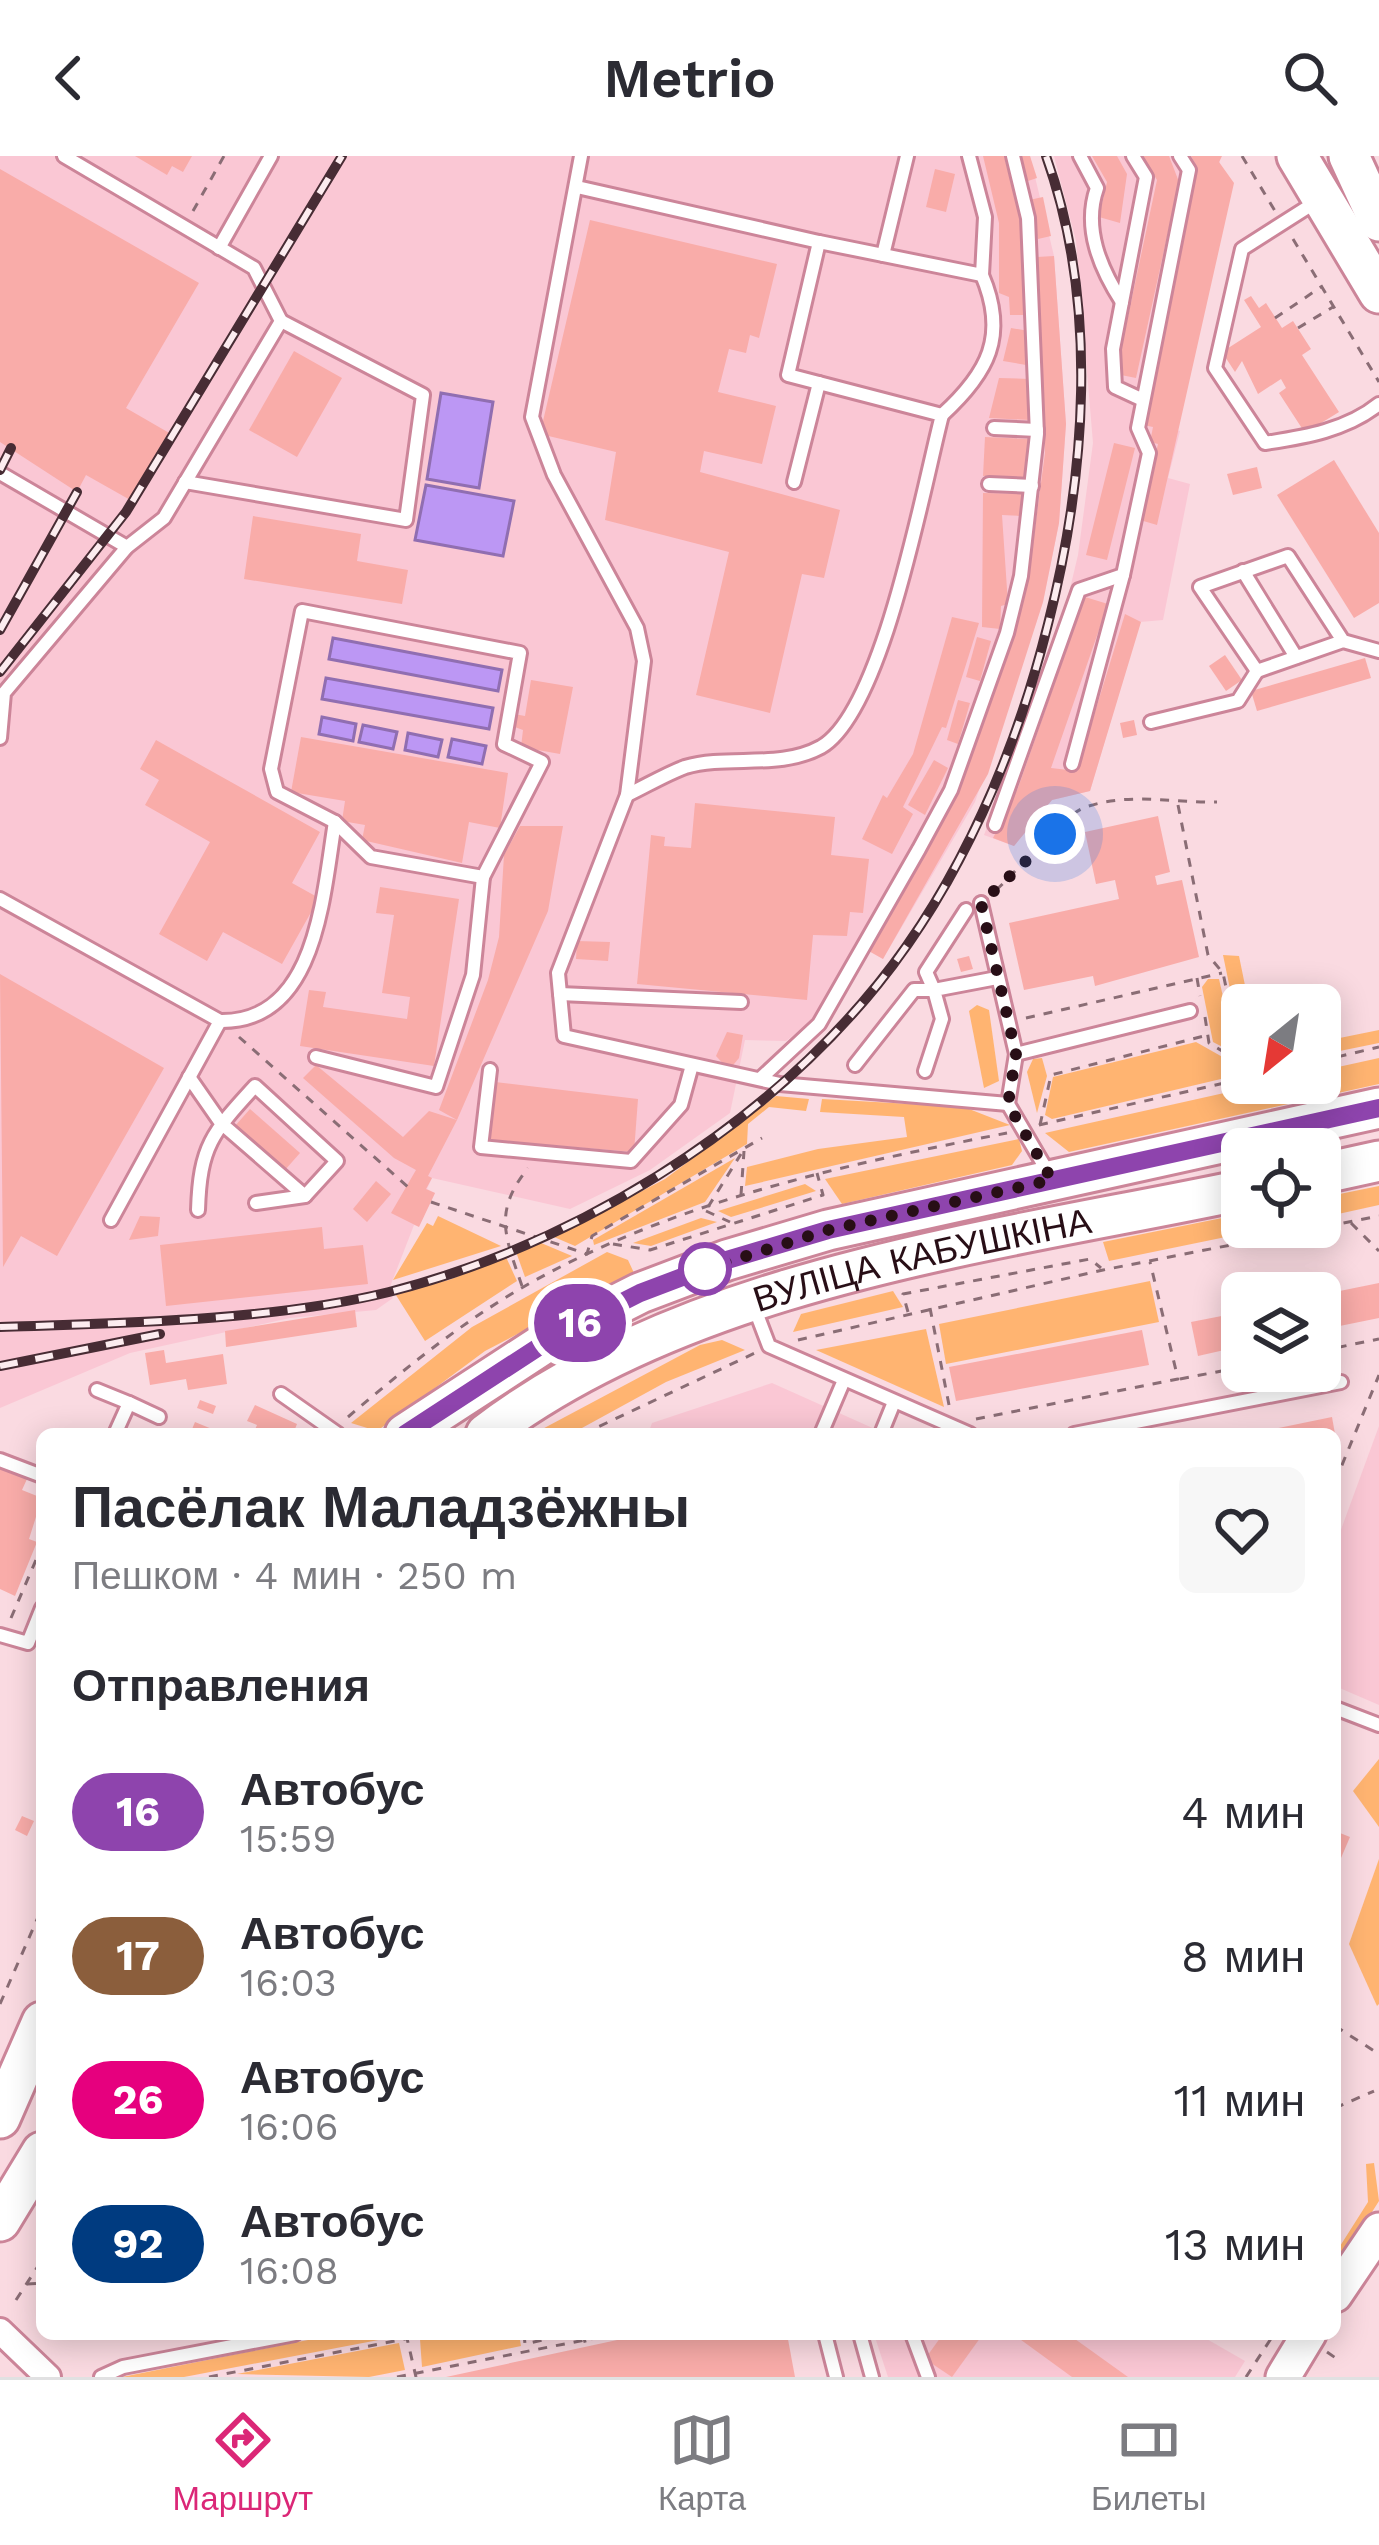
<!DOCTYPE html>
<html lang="ru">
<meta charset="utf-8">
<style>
body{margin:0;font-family:"Work Sans",sans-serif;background:#f7f7f7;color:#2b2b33;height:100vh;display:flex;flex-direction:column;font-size:45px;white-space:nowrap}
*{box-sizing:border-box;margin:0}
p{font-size:39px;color:#7c7c81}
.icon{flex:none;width:66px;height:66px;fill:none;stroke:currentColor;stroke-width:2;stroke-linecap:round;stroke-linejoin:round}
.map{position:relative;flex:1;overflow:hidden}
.sheet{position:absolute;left:36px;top:1272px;width:1305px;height:912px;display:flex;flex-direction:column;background:#fff;border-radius:18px;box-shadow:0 6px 30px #0003}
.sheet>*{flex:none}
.badge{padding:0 24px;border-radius:39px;font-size:42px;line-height:78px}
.needle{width:78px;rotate:210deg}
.buttons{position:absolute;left:1221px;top:828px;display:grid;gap:24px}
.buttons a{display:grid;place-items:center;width:120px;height:120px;border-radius:18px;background:#fff;box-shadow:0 6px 30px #0003;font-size:60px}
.you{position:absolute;width:60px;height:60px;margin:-30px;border:9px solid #fff;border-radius:50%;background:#1a73e8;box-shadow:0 0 0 18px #1a73e833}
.map>.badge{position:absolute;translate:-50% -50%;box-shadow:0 0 0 6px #fff}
h2{padding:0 36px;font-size:45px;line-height:108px}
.round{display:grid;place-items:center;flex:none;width:126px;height:126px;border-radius:18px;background:#f7f7f7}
.headline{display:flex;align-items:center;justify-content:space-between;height:204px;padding:0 36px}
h1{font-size:57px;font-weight:600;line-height:90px}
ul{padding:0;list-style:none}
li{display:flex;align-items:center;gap:36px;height:144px;padding:0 36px}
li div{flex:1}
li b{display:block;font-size:45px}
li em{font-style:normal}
li .badge{min-width:132px;font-weight:700;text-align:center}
header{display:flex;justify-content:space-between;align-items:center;height:156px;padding:0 36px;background:#fff;font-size:54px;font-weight:600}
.dock{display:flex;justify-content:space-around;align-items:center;height:168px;border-top:3px solid #e1e1e2;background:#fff;font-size:33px;color:#7c7c81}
.dock a{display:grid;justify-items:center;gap:6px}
.dock .current{color:#db2777}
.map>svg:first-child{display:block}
</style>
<header><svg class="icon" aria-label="back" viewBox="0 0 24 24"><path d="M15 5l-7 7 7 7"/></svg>Metrio<svg class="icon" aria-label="search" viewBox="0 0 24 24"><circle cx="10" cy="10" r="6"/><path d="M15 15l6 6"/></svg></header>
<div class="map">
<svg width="1379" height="2221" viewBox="0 0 1379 2221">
<rect width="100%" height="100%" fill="#fadae1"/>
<g fill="#fac7d4">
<path d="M0 0H1030L1054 100 1066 268 1059 367 1043 446 975 646 883 803 855 787 817 862 786 885 745 884 730 957 650 1014 570 1053 432 1022 427 1033 435 1037 419 1070 414 1069 388 1136 393 1142 376 1154 290 1162 130 1197 0 1252Z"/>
<path d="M1054 0H1221L1164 270 1180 275 1168 322 1190 328 1163 464 1140 466 1090 635 1052 644 1014 690 984 679 1058 483 1078 399 1093 287 1076 85Z"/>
<path d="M772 1227 886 1278H648L652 1267Z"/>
<path d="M1379 1270V1549L1335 1530V1390Z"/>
<path d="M874 2178H1198L1245 2205 1235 2221H888Z"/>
</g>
<g fill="#ffb471">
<path d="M1223 799 1239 800 1249 849H1242V891Z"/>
<path d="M1208 823H1219L1236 898 1213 886 1202 831Z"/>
<path d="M977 849 989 854 999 925 984 932 969 855Z"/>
<path d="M1379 874V887L1320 899V886Z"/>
<path d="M1196 886 1242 912V918L1052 963 1045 959 1053 921Z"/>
<path d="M1042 902 1047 920 1037 957 1027 916 1033 903Z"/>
<path d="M1379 902V928L1069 996 1045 977 1269 927H1320V915Z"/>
<path d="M776 940 809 943 806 955 769 951 748 968 747 988 575 1090 554 1081 665 1023Z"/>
<path d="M822 943 964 951 1010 969 745 1030 747 1011 818 993 907 981 904 961 820 956Z"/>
<path d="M1019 983 1022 995 1012 1009 842 1048 825 1023Z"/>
<path d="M735 1002 705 1046 594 1089 593 1084Z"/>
<path d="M805 1028 816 1035 731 1061 718 1055Z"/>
<path d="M1379 1030V1049L1320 1062V1042Z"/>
<path d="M1242 1058V1071H1275L1109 1105 1103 1086Z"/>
<path d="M438 1060 501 1090 393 1124 427 1067 433 1070Z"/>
<path d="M701 1062 717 1066 651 1090 633 1087Z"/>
<path d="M534 1084 572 1100 525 1121 515 1093Z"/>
<path d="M607 1096 628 1104 634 1117 485 1195 377 1275 351 1267 472 1171Z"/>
<path d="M506 1101 517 1125 425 1185 394 1136 449 1124Z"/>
<path d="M1150 1125 1159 1166 946 1208 939 1168Z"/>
<path d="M893 1135 903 1151 793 1176 801 1158Z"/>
<path d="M926 1173 944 1251 816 1194Z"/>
<path d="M722 1184 745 1194 666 1226 571 1278H533L700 1189Z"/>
<path d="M1379 1603V1671L1353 1635Z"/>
<path d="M1379 1703V1848L1377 1850 1349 1788Z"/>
<path d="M1374 2007 1379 2045 1335 2114V2098L1368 2046 1366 2008Z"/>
<path d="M338 2178H410L184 2221H122Z"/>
<path d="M447 2178H519L521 2190 422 2211 420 2183Z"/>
<path d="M399 2187 405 2214 369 2221 237 2218Z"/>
</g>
<g fill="#bc97f4" stroke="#906eb1" stroke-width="3">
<path d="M441 237 493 246 479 332 427 323Z"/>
<path d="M426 329 514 345 503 400 415 384Z"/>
<path d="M333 482 502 514 498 535 329 503Z"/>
<path d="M326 522 493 552 489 573 322 543Z"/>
<path d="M322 561 356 568 353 585 319 578Z"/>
<path d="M363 569 397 576 393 593 359 586Z"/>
<path d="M408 577 442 584 438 601 405 594Z"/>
<path d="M452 583 486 590 482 608 448 601Z"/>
</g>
<g fill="#f9aca9">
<path d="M135 0H192L183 16 172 10 167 19Z"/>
<path d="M983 0H1004L1020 61 1025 159H1010L1009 141 999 137V67Z"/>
<path d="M1018 0H1030L1037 22 1025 26Z"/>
<path d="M1092 0H1117L1127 18 1120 67 1099 61 1107 26Z"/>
<path d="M1142 0H1169L1179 26 1136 222 1121 219 1119 203 1157 24Z"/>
<path d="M1191 0H1222L1219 6 1234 27 1157 369 1140 364 1158 288 1150 286 1153 271 1143 269 1197 11Z"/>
<path d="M0 13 199 127 126 252 171 278 132 345 86 319 77 336 0 286Z"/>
<path d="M935 13 955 18 946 56 926 51Z"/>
<path d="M1043 41 1051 80 1038 83 1029 44Z"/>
<path d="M590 64 777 108 759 182 750 179 746 197 729 193 718 236 776 250 762 308 704 295 700 316 840 354 824 422 802 418 770 557 696 539 729 396 605 364 616 296 540 278Z"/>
<path d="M1054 100 1066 268 1059 367 1043 446 988 618 883 803 867 794 946 658 972 596 1029 417 1045 297 1037 101Z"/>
<path d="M1251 140 1259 152 1266 147 1282 172 1293 165 1311 193 1302 199 1339 256 1305 277 1279 237 1286 232 1281 223 1258 238 1242 205 1235 216 1222 196 1261 171 1244 144Z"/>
<path d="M1011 172 1029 175 1026 209 1003 205Z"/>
<path d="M294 195 342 222 297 301 249 274Z"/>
<path d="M999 222 1030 223V264L989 262Z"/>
<path d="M985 281 1029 283 1027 322 983 320Z"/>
<path d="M1114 287 1135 292 1107 404 1086 399Z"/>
<path d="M1334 304 1379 377V447L1354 462 1277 339Z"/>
<path d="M1257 311 1262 332 1233 339 1227 318Z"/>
<path d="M983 337 1025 338 1022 360 1002 359 1008 448 1001 450 1000 473 982 471Z"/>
<path d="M253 360 361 378 357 405 408 414 402 448 244 423Z"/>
<path d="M1085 441 1108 448 1051 612 1077 615 1125 458 1141 466 1090 635 1052 644 1014 690 993 682 1018 632Z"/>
<path d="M952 461 979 467 946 572 942 571 903 651 913 658 892 698 862 683 883 639 887 642 913 598Z"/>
<path d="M977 481 991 485 980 525 966 521Z"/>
<path d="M1225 499 1242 524 1226 535 1209 510Z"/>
<path d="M1365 502 1371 522 1257 555 1251 535Z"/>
<path d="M531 524 573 531 560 598 521 591 523 574 512 570 514 558 525 560Z"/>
<path d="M958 544 970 547 958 588 947 584Z"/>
<path d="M1134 564 1137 579 1123 582 1120 567Z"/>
<path d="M301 581 508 617 500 672 469 666 462 707 362 684 365 669 342 665 345 645 291 636Z"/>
<path d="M156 584 320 676 292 727 319 742 282 808 223 776 207 805 159 778 210 686 145 649 159 624 140 613Z"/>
<path d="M934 604 948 612 925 659 908 649Z"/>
<path d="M695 647 835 661 831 699 869 703 863 757 850 756 847 780 813 779 807 844 637 828 651 679 665 681 664 690 691 692Z"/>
<path d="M1158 660 1170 716 1155 720 1157 729 1182 724 1199 801 1095 830 1093 820 1024 834 1009 767 1119 743 1115 724 1096 728 1085 676Z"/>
<path d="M520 670H563L548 755 457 964 439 954 488 824 499 781 504 699Z"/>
<path d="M380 731 459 743 434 910 300 890 309 834 326 836 323 851 407 863 410 841 382 837 394 759 376 757Z"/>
<path d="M577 785 610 786 608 805 576 803Z"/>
<path d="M969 800 973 813 961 816 957 803Z"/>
<path d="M0 818 164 912 57 1100 21 1080 3 1111Z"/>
<path d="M727 876 743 879 739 902 729 914 716 900Z"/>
<path d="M316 909 403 981 429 955 457 964 428 1020 432 1022 426 1033 435 1037 419 1071 391 1057 416 1014 394 1002 303 922Z"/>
<path d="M495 926 638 943 634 996 489 984Z"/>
<path d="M250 953 300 997 285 1014 235 970Z"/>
<path d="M376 1025 391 1038 367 1066 353 1053Z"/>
<path d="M140 1060 160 1061 158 1080 129 1084Z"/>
<path d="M322 1071 324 1093 363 1089 368 1128 166 1150 160 1089Z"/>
<path d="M1379 1127V1162L1320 1174V1139Z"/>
<path d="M355 1154 357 1171 226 1191 225 1175Z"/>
<path d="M1242 1156V1190L1198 1200 1191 1166Z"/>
<path d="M1142 1174 1149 1209 956 1245 949 1211Z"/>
<path d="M164 1194 166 1207 223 1198 227 1228 188 1234 186 1223 150 1229 145 1197Z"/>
<path d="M200 1244 216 1250 213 1258 197 1252Z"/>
<path d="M255 1249 297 1268 293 1278H253L257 1269 247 1265Z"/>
<path d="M1332 1261 1335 1278H1259V1276Z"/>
<path d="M195 1266 224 1278H190Z"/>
<path d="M0 1312 27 1323 22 1334 42 1342 29 1383 37 1386 15 1440 0 1433Z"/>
<path d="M22 1660 34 1665 27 1680 15 1674Z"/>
<path d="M1335 1675 1350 1681 1335 1716Z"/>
<path d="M645 2178H787L795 2221H446Z"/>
<path d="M943 2178H983L952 2221 925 2203Z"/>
<path d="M1013 2178H1068L1128 2221H1072Z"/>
</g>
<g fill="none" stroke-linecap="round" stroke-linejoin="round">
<defs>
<g id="lane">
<path d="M581 0 532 261 554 319 637 472 644 505 627 639 558 817 564 880 780 928 1008 948"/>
<path d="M1080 0 1097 32C1083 72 1100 112 1122 146"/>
<path d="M1133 0 1146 21 1113 193 1115 231 1143 244"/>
<path d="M577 31 819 86 788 219 942 259C923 332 883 555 821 591 779 614 729 598 685 611 666 618 646 630 627 639"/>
<path d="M1319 44 1242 93 1215 212 1265 287C1305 281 1347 274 1379 248"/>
<path d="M819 86 982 119 985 61 969 0"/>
<path d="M219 92 271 0"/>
<path d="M883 99 907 0"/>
<path d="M942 259C988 217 1008 180 982 119"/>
<path d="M994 272 1037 274"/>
<path d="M0 317 127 391"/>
<path d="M185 326 406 364 423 239 281 165"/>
<path d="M794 326 819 227"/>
<path d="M989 328 1032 330"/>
<path d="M1243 415 1296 501"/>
<path d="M302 455 520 497 504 588 542 606 483 721 371 701 335 666 277 636 271 613Z"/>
<path d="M1343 485 1288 400 1200 431 1257 515 1343 485 1379 495"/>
<path d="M1151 566 1238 545 1257 515"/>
<path d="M0 582 4 537 127 391 164 362 281 165 254 112 64 0"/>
<path d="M1072 608 1123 419"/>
<path d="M995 669 1079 434 1123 419 1149 297 1138 272 1189 14 1180 0"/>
<path d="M0 743 220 865C317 867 323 739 335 666"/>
<path d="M981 747 1016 898 1008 948 1049 1018"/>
<path d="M560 838 741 846"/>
<path d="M1016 898 1190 855"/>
<path d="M316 901 436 931 473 819 483 721"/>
<path d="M855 909 914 834H934L926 816 966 754"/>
<path d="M490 914 481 991 631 1005 681 949 692 909"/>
<path d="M925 915 942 863 934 834 997 822"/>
<path d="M189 921 221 967 305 1040 337 1005 255 930C212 977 200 990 198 1054"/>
<path d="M760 923 819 868 919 693 951 634 1007 477 1021 420 1037 278 1028 62 1013 0"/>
<path d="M256 1047 305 1040"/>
<path d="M111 1064 220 865"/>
<path d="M753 1148 769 1190 970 1278"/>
<path d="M97 1234 129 1247"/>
<path d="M281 1238 338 1278"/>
<path d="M115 1278 129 1247 159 1261"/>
<path d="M821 1278 844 1224"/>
<path d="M881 1278 894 1246"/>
<path d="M1074 1278 1341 1226"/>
<path d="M0 1304 42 1320"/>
<path d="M0 1479 28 1487 42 1452"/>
<path d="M1335 1552 1379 1569"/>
<path d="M825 2178 836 2221"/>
<path d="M860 2178 872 2221"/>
<path d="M912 2178 928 2221"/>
<path d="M101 2221 123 2211 295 2178"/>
</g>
<path id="street" d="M0 2175 48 2221"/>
<g id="secondary">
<path d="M1335 2139 1379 2074"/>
<path d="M1283 2221 1309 2178"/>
</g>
<g id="primary">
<path d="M1297 0 1379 137"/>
<path d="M1349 0 1379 65"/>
<path d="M1320 1018 1379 1005"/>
<path d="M405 1278 557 1179 640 1137 727 1104 828 1074 1379 952"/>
<path id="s1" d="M486 1278C692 1121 994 1086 1242 1034"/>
<path d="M0 1962 42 1866"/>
<path d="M0 2065 42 1996"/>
</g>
</defs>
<use href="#lane" stroke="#cc8599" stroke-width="18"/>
<use href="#street" stroke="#cc8599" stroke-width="30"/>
<use href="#secondary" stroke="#cc8599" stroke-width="39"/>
<use href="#primary" stroke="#cc8599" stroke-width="45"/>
<g stroke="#8a6d75" stroke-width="3" stroke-dasharray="9 9" stroke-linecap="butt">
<path d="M1242 0 1275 55"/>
<path d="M193 55 224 0"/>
<path d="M1293 83 1379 226"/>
<path d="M1275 162 1321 131"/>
<path d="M1298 172 1333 151"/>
<path d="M1178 649 1208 799 1223 817 1242 907"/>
<path d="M996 734C1018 715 1062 659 1086 651 1129 636 1173 647 1217 646"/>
<path d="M1197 822 1200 840"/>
<path d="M1205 861 1209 887 1240 906"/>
<path d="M1026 862 1222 817"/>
<path d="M239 881 408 1031"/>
<path d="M1320 905 1379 891"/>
<path d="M1039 969 1242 923"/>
<path d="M1040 969 1051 919 1208 879"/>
<path d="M741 1039 744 995"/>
<path d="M431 1046 587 1098 592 1080 762 982"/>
<path d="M708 1051 741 998"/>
<path d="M706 1055 730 1066"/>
<path d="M1351 1067 1379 1095"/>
<path d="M613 1088 650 1094 823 1039 817 1017"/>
<path d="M522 1130C505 1080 493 1056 528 1012"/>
<path d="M930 1152 949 1249"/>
<path d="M908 1156 903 1138 1090 1103 1101 1112"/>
<path d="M798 1184 1103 1114 1379 1060"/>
<path d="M1320 1195 1379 1183"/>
<path d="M1180 1223 1242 1211"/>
<path d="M348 1261C403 1214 462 1166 525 1130 672 1046 842 1009 1007 977"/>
<path d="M976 1263 1178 1223 1150 1106"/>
<path d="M583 1278 755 1197"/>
<path d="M1335 1326 1379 1219"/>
<path d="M11 1462 42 1390"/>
<path d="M0 1848 42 1752"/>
<path d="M1335 1870 1379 1898"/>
<path d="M1335 1952 1374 1935"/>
<path d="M27 2128 42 2127"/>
<path d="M16 2144 42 2104"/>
<path d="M406 2178 416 2221"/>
<path d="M524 2178 525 2188 570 2178"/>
<path d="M583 2178 586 2190"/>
<path d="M1327 2196 1340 2205"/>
<path d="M209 2221 431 2178"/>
<path d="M397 2221 615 2178"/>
<path d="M1246 2221 1274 2178"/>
</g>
<use href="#lane" stroke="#fff" stroke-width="12"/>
<use href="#street" stroke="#fff" stroke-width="24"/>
<use href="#secondary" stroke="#fff" stroke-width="33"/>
<use href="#primary" stroke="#fff" stroke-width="39"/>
<defs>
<g id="rail">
<path d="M0 314 11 292"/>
<path d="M0 474 77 336"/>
<path d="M0 516 126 356 342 0"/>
<path d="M0 1171C122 1167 271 1165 389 1136 573 1089 758 976 878 828 961 725 1016 596 1048 468 1086 320 1099 148 1046 0"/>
<path d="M0 1210 160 1178"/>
</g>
</defs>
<use href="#rail" stroke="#472c34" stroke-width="10"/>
<use href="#rail" stroke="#fcecef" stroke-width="6" stroke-dasharray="18" stroke-linecap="butt"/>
</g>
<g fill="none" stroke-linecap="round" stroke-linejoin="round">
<defs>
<path id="line" d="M405 1278 557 1179 640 1137 727 1104 828 1074 1379 952"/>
</defs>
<use href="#line" stroke="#fff" stroke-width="27"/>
<use href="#line" stroke="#8e44ad" stroke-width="18"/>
<path stroke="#280e16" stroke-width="12" stroke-dasharray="0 21.6" d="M705 1113 828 1074 1052 1024 1008 948 1016 898 981 747 1055 678"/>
</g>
<circle fill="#fff" stroke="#8e44ad" stroke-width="6" cx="705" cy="1113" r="24"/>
<g text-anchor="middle" stroke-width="9" stroke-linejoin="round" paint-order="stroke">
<g font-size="36" fill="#280e16" stroke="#fcecef">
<text dy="13" stroke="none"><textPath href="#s1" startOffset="474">ВУЛІЦА КАБУШКІНА</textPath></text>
</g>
</g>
</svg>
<div class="buttons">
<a><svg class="needle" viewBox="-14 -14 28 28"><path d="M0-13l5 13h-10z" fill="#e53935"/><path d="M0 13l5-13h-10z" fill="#7c7c81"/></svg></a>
<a><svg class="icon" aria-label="locate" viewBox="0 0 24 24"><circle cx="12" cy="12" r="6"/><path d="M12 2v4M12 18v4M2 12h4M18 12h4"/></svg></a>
<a><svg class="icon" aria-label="layers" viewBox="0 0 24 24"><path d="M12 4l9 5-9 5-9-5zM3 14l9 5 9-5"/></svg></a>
</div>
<div class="you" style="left:1055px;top:678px"></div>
<b class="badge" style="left:580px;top:1167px;background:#8e44ad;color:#fff">16</b>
<section class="sheet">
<div class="headline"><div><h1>Пасёлак Маладзёжны</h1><p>Пешком · 4 мин · 250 m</p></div><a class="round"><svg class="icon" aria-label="heart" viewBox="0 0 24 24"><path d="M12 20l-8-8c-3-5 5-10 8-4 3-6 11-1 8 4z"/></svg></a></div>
<h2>Отправления</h2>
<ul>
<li><span class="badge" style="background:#8e44ad;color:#fff">16</span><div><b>Автобус</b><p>15:59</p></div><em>4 мин</em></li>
<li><span class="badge" style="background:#8b5e3c;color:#fff">17</span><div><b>Автобус</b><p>16:03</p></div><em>8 мин</em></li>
<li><span class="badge" style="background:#e6007e;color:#fff">26</span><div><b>Автобус</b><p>16:06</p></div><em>11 мин</em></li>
<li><span class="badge" style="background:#003b80;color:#fff">92</span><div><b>Автобус</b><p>16:08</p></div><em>13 мин</em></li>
</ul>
</section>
</div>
<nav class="dock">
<a class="current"><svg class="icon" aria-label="directions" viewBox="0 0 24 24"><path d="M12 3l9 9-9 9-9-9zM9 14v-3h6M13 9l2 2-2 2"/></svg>Маршрут</a>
<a><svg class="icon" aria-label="map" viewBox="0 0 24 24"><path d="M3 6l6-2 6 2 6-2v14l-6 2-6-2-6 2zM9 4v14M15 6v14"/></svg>Карта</a>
<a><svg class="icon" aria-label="tickets" viewBox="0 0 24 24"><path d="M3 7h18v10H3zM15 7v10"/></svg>Билеты</a>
</nav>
